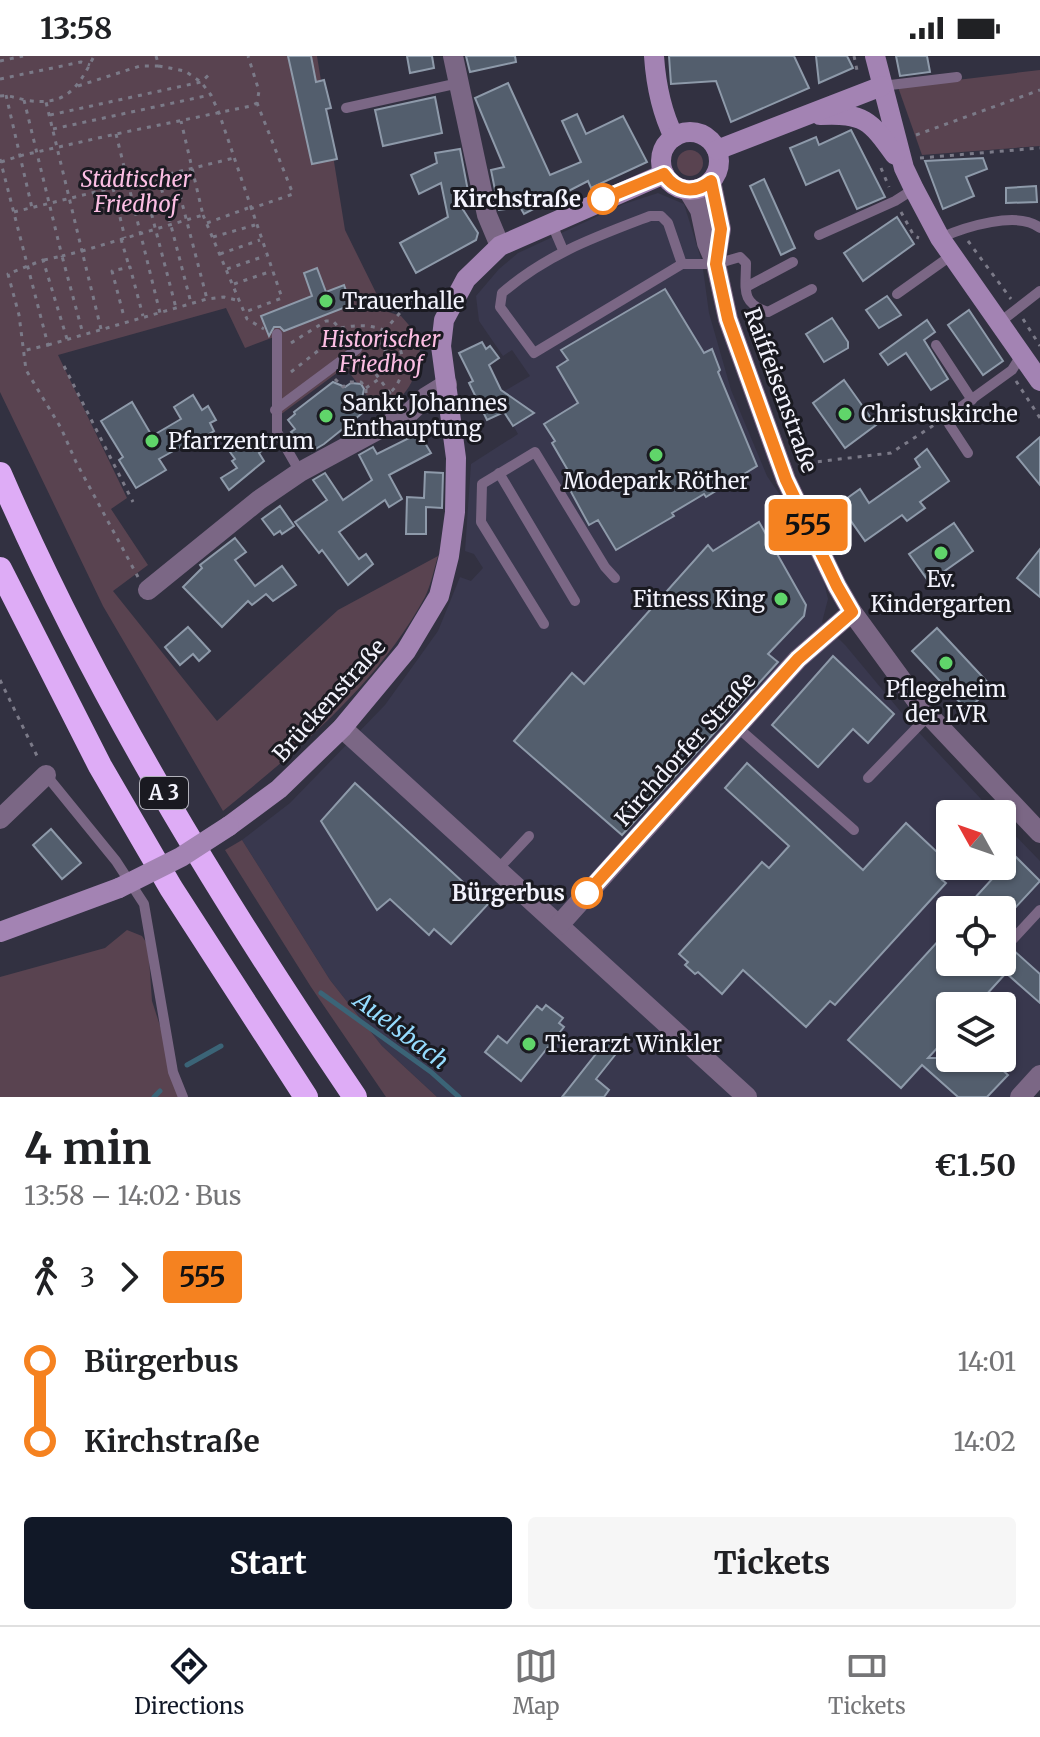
<!DOCTYPE html>
<meta charset="utf-8">
<style>
body{margin:0;font-family:Merriweather,serif;background:#f6f6f6;color:#202124;height:100vh;display:flex;flex-direction:column;font-size:30px;white-space:nowrap}
*{box-sizing:border-box;margin:0}
p{font-size:26px;color:#757577}
.icon{flex:none;width:44px;height:44px;fill:none;stroke:currentColor;stroke-width:2;stroke-linecap:round;stroke-linejoin:round}
.map{position:relative;height:1041px;overflow:hidden}
.details{display:flex;flex-direction:column;background:#fff;flex:1}
.details>*{flex:none}
.badge{padding:0 16px;border-radius:6px;font-size:28px;line-height:52px}
.needle{width:52px;rotate:310deg}
.fabs{position:absolute;left:936px;top:744px;display:grid;gap:16px}
.fabs a{display:grid;place-items:center;width:80px;height:80px;border-radius:8px;background:#fff;box-shadow:0 2px 6px #0004;font-size:40px}
.map>.badge{position:absolute;translate:-50% -50%;box-shadow:0 0 0 4px #fff}
.legs{display:flex;align-items:center;gap:12px;height:88px;padding:0 24px;font-size:26px}
.legs p{margin-inline-start:auto}
.summary{display:flex;align-items:center;justify-content:space-between;height:136px;padding:0 24px}
h1{font-size:44px;font-weight:700;line-height:60px}
.cta{display:flex;gap:16px;margin-top:auto;padding:16px 24px}
.cta a{flex:1;height:92px;border-radius:8px;background:#111827;color:#fff;font-size:32px;font-weight:700;line-height:92px;text-align:center}
.cta a+a{background:#f6f6f6;color:#202124}
ul{padding:0 24px;list-style:none}
li{display:flex;align-items:center;gap:28px;height:80px;font-size:30px}
li i{display:grid;place-items:center;width:12px;height:100%;margin:0 10px;background:currentColor}
li i::after{content:'';width:20px;height:20px;margin:-10px;border:6px solid;border-radius:50%;background:#fff}
li p{margin-inline-start:auto}
li:first-child i{background:linear-gradient(#0000 50%,currentColor 0)}
li:last-child i{background:linear-gradient(currentColor 50%,#0000 0)}
.status{display:flex;justify-content:space-between;align-items:center;height:56px;padding:0 40px;background:#fff;direction:ltr}
.status svg{height:22px;fill:currentColor}
.dock{display:flex;justify-content:space-around;align-items:center;height:112px;border-top:2px solid #e0e0e0;background:#fff;font-size:22px;color:#757577}
.dock a{display:grid;justify-items:center;gap:4px}
.dock .selected{color:#111827}
.map>svg:first-child{display:block}
</style>
<div class="status"><b>13:58</b><svg viewBox="0 0 49 12"><path d="M0 12V9h3v3zM5 12V6h3v6zM10 12V3h3v9zM15 12V0h3v12zM26 1h20v11H26zM47 4h2v5h-2z"/></svg></div>
<div class="map">
<svg width="1040" height="1041" viewBox="0 0 1040 1041">
<rect width="100%" height="100%" fill="#323141"/>
<path fill="#39384e" fill-rule="evenodd" d="M658 137 684 148 702 206 709 257 731 334 767 420 789 452 823 523 828 543 822 566 846 590 911 668 995 758H950V810H1002V766L1040 805V1011L1012 1041H437L382 990 330 924 242 784 290 747 385 649 438 575 460 521 471 525 483 512 474 498 465 495 471 408 518 378 496 340 530 320 512 294 503 300 479 265 476 240 499 213 518 197 624 148ZM950 854H1002V906H950ZM950 950H1002V1002H950Z"/>
<g fill="#594350">
<path d="M0 0H317L345 174 385 255 401 260 421 283C418 319 412 338 380 357L345 311 280 359 282 278 245 292 226 252 58 299 127 442 111 453 148 509 113 535 217 665 338 554 438 500C434 513 431 529 425 541 377 629 299 693 223 755L103 550 0 336Z"/>
<path d="M1040 14V90L922 99 898 31Z"/>
<circle cx="690" cy="107" r="13"/>
<path d="M242 784 330 924 382 990 437 1041H386L311 931 225 794Z"/>
<path d="M127 874 142 880 148 889 152 945 183 1041H0V921L105 892Z"/>
</g>
<g fill="none" stroke-linecap="round" stroke-linejoin="round">
<g stroke="#3b6477" stroke-width="5">
<path d="M321 937 431 1016 459 1041"/>
<path d="M187 1009 221 990"/>
<path d="M154 1041 160 1035"/>
</g>
</g>
<g fill="#535e6d" stroke="#8e9aaa" stroke-width="2">
<path d="M288 0H311L316 26 324 24 331 52 326 53 337 103 312 108Z"/>
<path d="M407 0H432L434 12 410 17Z"/>
<path d="M466 0H515L516 6 470 16Z"/>
<path d="M669 0H794L809 32 731 66 716 25 671 28Z"/>
<path d="M816 0H847L853 12 819 27Z"/>
<path d="M896 0H927L930 16 900 20Z"/>
<path d="M508 27 550 119 581 106 562 65 577 58 586 78 623 60 647 106 591 132 588 125 524 158 520 151 499 154 491 114 504 111 475 42Z"/>
<path d="M435 41 442 77 383 90 375 54Z"/>
<path d="M851 74 885 141 857 153 839 114 806 129 790 92 816 81 819 89Z"/>
<path d="M460 93 468 135 453 138 478 177 476 184 416 217 400 187 448 161 441 127 419 138 411 119 437 107 435 97Z"/>
<path d="M983 102 987 113 966 121 974 140 943 153 925 105Z"/>
<path d="M764 123 795 192 781 199 750 130Z"/>
<path d="M1036 130 1037 146 1006 147V132Z"/>
<path d="M897 161 914 188 863 225 844 197Z"/>
<path d="M317 212 326 236 344 229 351 249 284 275 280 271H274L269 280 261 260 312 240 304 217Z"/>
<path d="M665 233 704 297 712 293 720 314 718 316 757 410 706 441 704 438 672 457 674 460 616 494 598 464 589 469 570 434 577 430 552 387 555 385 544 368 578 347 557 311 568 304 561 294Z"/>
<path d="M887 240 901 259 879 272 866 254Z"/>
<path d="M969 254 1003 305 983 319 948 269Z"/>
<path d="M832 262 848 286V292L824 306 806 278Z"/>
<path d="M927 264 935 276 924 284 948 323 931 334 906 297 888 309 880 298Z"/>
<path d="M482 286 486 293 490 290 499 302 489 309 501 334 534 357 513 370 504 356 487 364 469 327 473 325 459 297Z"/>
<path d="M844 324 876 369 845 392 813 347Z"/>
<path d="M333 326 345 331 351 327 361 328 364 333 362 342 370 351 324 388 312 395 304 385 301 388 291 376 295 373 288 364 295 358 294 356Z"/>
<path d="M193 339 202 354 208 350 216 364 210 367 214 375 194 387 193 384 159 403 166 414 136 432 119 404 123 401 101 365 132 346 152 380 181 363 174 351Z"/>
<path d="M419 377 431 397 389 419 402 443 389 451 385 444 339 476 359 503 366 498 373 508 348 529 322 494 319 497 295 466 327 444 313 424 325 417 343 444 372 424 359 399 373 391 377 398Z"/>
<path d="M237 381 244 391 257 382 264 393 259 397 264 405 229 434 221 422 237 412 232 405 235 403 225 389Z"/>
<path d="M1040 381V429L1017 401Z"/>
<path d="M927 393 949 425 920 446 925 452 907 465 902 459 865 485 839 448 860 433 869 447 920 411 915 403Z"/>
<path d="M425 416 443 417 442 452 426 451V478H406L407 441 424 442Z"/>
<path d="M280 450 294 470 282 478 280 475 274 479 262 463Z"/>
<path d="M759 466 806 549 804 560 768 598 778 606 622 779 514 685 572 617 584 628 708 489 713 495Z"/>
<path d="M954 467 973 495 929 526 909 498Z"/>
<path d="M235 482 246 496 235 504 255 530 282 510 296 529 273 545 266 538 252 549 248 545 222 571 183 531 202 512 200 509Z"/>
<path d="M1040 493V541L1017 522Z"/>
<path d="M188 571 210 595 199 605 193 598 180 609 165 591Z"/>
<path d="M937 572 992 631 967 654 912 595Z"/>
<path d="M833 600 894 658 868 687 853 673 818 711 772 669Z"/>
<path d="M747 707 863 814 906 767 952 810 941 823 946 827 835 949 830 945 806 971 743 914 722 938 698 916 695 918 685 909 688 906 679 898 762 806 769 812 789 790 725 732Z"/>
<path d="M355 727 464 827 490 846 451 888 434 873 429 879 390 843 377 854 321 765Z"/>
<path d="M51 773 81 807 62 823 33 789Z"/>
<path d="M1014 799 1040 825 1002 866V854H967L974 847 972 845Z"/>
<path d="M950 872V906H1002V884L1040 918V947L1006 917 976 950H950V978L928 1002H989L1008 1019 987 1041H958L922 1009 901 1032 848 984Z"/>
<path d="M546 949 563 962 559 967 564 971 521 1025 485 996 498 980 507 987 537 950 542 954Z"/>
<path d="M607 984 619 994 596 1023 609 1034 604 1041H562Z"/>
</g>
<g fill="none" stroke-linecap="round" stroke-linejoin="round">
<g stroke="#7b7a88" stroke-width="3" stroke-dasharray="4 6" stroke-linecap="butt">
<path d="M156 0 159 10 185 15 201 26 211 39 219 57 282 242 245 256"/>
<path d="M854 0 858 19"/>
<path d="M0 5 23 0"/>
<path d="M0 23 81 6 90 9"/>
<path d="M78 30 140 10H159"/>
<path d="M6 39 32 152"/>
<path d="M0 40C9 39 16 42 25 44 65 51 78 33 94 0"/>
<path d="M24 44 62 200 82 195 46 46"/>
<path d="M50 59 201 26 211 17"/>
<path d="M53 73 210 39"/>
<path d="M116 78 160 257"/>
<path d="M916 79 1040 34"/>
<path d="M920 102 1040 92"/>
<path d="M0 103 48 289 22 295"/>
<path d="M1 106 19 100 116 78 251 50 257 47 259 35 248 0"/>
<path d="M881 112 889 131"/>
<path d="M175 120 207 243"/>
<path d="M159 123 191 247"/>
<path d="M144 129 176 252"/>
<path d="M113 132 125 182"/>
<path d="M250 153 293 138 257 47"/>
<path d="M14 156 234 102"/>
<path d="M901 156 914 180 919 182"/>
<path d="M203 159 247 263 264 273"/>
<path d="M207 167 248 152"/>
<path d="M213 181 255 169"/>
<path d="M121 183 129 210"/>
<path d="M968 185 1011 243"/>
<path d="M220 198 260 184"/>
<path d="M44 204 62 200 83 278"/>
<path d="M227 213 265 200"/>
<path d="M234 228 272 215"/>
<path d="M123 257 112 215 130 211 143 260"/>
<path d="M1023 263 1040 290"/>
<path d="M341 272C354 269 372 268 385 275 407 289 408 319 391 336"/>
<path d="M101 273 82 195 203 159 181 65"/>
<path d="M384 275 412 243 429 254"/>
<path d="M67 283 43 204 8 218 19 259 26 314 61 372 76 406 138 521"/>
<path d="M378 286 403 315"/>
<path d="M291 287 326 265H333L349 283"/>
<path d="M48 289 207 243 224 241 240 245"/>
<path d="M364 302 390 337 376 349 377 355"/>
<path d="M64 310 133 446"/>
<path d="M291 316 342 276"/>
<path d="M335 323 343 331 349 326H361L366 332V341L376 355"/>
<path d="M1016 325 1040 362"/>
<path d="M366 332 379 323"/>
<path d="M798 408 891 397 937 367"/>
<path d="M0 624 39 704"/>
</g>
<g stroke="#7b6785" stroke-width="10">
<path d="M882 30 957 21"/>
<path d="M346 52 459 27"/>
<path d="M650 160H661L668 167 682 208 534 297 500 251 502 237C547 198 595 181 650 160Z"/>
<path d="M551 166 563 194"/>
<path d="M819 179 895 145 914 133"/>
<path d="M940 182C965 171 1018 154 1040 172"/>
<path d="M682 208H716L740 201 746 207C746 233 740 247 768 256L812 233"/>
<path d="M746 231 793 206"/>
<path d="M897 238 952 199"/>
<path d="M1000 266 1040 235"/>
<path d="M277 278V376L300 416"/>
<path d="M936 289 972 344"/>
<path d="M275 354 357 293"/>
<path d="M968 397 949 368 947 361 1012 314 1022 298"/>
<path d="M499 417 575 545"/>
<path d="M544 568 481 466 482 428 535 396 605 511 615 522"/>
<path d="M737 671 854 774"/>
<path d="M46 719 116 805 144 848 173 1016 183 1041"/>
<path d="M868 722 929 659"/>
<path d="M498 813 529 780"/>
<path d="M1013 883 1040 854"/>
</g>
<g stroke="#7b6785" stroke-width="20">
<path d="M453 0 487 159 500 190"/>
<path d="M711 125 721 173 716 204"/>
<path d="M688 134 700 154 707 187 716 208 728 263 786 424 837 530 852 556 922 652 1040 777"/>
<path d="M148 534 259 444 300 416 409 357 426 341 447 328"/>
<path d="M342 672 747 1041"/>
<path d="M0 763 46 719"/>
<path d="M559 869 798 603 852 556"/>
<path d="M1020 1041 1040 1019"/>
</g>
<g stroke="#a383b3" stroke-width="20">
<path d="M654 0C656 29 661 55 674 81"/>
<path d="M875 0 904 112 914 133 940 182 1040 325"/>
<path d="M820 59C864 57 870 64 895 99"/>
<circle cx="690" cy="105" r="29"/>
<path d="M717 94 882 30"/>
<path d="M229 770 279 733 342 672 406 595 439 540 449 500 455 456 456 402 441 290 444 264 466 223 500 190 664 118"/>
<path d="M0 876 119 832"/>
</g>
<g stroke="#deacf6" stroke-width="24">
<path d="M0 418C95 638 221 843 355 1041"/>
<path d="M0 513 100 710 171 832 306 1041"/>
</g>
<path stroke="#a383b3" stroke-width="20" d="M119 832 181 801 229 770"/>
</g>
<g fill="none" stroke-linecap="round" stroke-linejoin="round">
<defs>
<path id="line-1" d="M587 837 798 603 852 556 837 530 786 424 728 263 716 208 721 173 711 125C695 138 676 136 664 118L603 143"/>
</defs>
<use href="#line-1" stroke="#fff" stroke-width="18"/>
<use href="#line-1" stroke="#f58220" stroke-width="12"/>
</g>
<g fill="#fff" stroke="#f58220" stroke-width="4">
<circle cx="603" cy="143" r="14"/>
<circle cx="587" cy="837" r="14"/>
</g>
<g fill="#60d56a" stroke="#1a1a21" stroke-width="3">
<circle cx="326" cy="245" r="8"/>
<circle cx="845" cy="358" r="8"/>
<circle cx="326" cy="360" r="8"/>
<circle cx="152" cy="385" r="8"/>
<circle cx="656" cy="399" r="8"/>
<circle cx="941" cy="497" r="8"/>
<circle cx="781" cy="543" r="8"/>
<circle cx="946" cy="607" r="8"/>
<circle cx="529" cy="988" r="8"/>
</g>
<g text-anchor="middle" stroke-width="6" stroke-linejoin="round" paint-order="stroke">
<rect fill="#1a1a21" stroke="#b2b2bb" stroke-width="2" x="140" y="721" width="48" height="32" rx="6"/>
<g font-size="20" font-weight="bold" fill="#f3f3fd">
<text x="164" y="744">A 3</text>
</g>
<g font-size="22" font-style="italic" fill="#fcbee3" stroke="#1a1a21">
<text x="136" y="131">Städtischer<tspan x="136" dy="25">Friedhof</tspan></text>
<text x="381" y="291">Historischer<tspan x="381" dy="25">Friedhof</tspan></text>
</g>
<g font-size="22" font-weight="bold" fill="#f3f3fd" stroke="#1a1a21" text-anchor="end">
<text x="581" y="151">Kirchstraße</text>
<text x="565" y="845">Bürgerbus</text>
</g>
<g font-size="22" fill="#f3f3fd" stroke="#1a1a21" text-anchor="start">
<text x="342" y="253">Trauerhalle</text>
<text x="342" y="355">Sankt Johannes<tspan x="342" dy="25">Enthauptung</tspan></text>
<text x="861" y="366">Christuskirche</text>
<text x="168" y="393">Pfarrzentrum</text>
<text x="656" y="433" text-anchor="middle">Modepark Röther</text>
<text x="941" y="531" text-anchor="middle">Ev.<tspan x="941" dy="25">Kindergarten</tspan></text>
<text x="765" y="551" text-anchor="end">Fitness King</text>
<text x="946" y="641" text-anchor="middle">Pflegeheim<tspan x="946" dy="25">der LVR</tspan></text>
<text x="545" y="996">Tierarzt Winkler</text>
</g>
<g font-size="22" fill="#f3f3fd" stroke="#1a1a21">
<text transform="translate(781 334) rotate(70)" y="8">Raiffeisenstraße</text>
<text transform="translate(329 644) rotate(-48)" y="8">Brückenstraße</text>
<text transform="translate(685 693) rotate(-48)" y="8">Kirchdorfer Straße</text>
</g>
<g font-size="24" font-style="italic" fill="#95dbfe" stroke="#1a1a21">
<text transform="translate(401 975) rotate(37)" y="8">Auelsbach</text>
</g>
</g>
</svg>
<div class="fabs">
<a><svg class="needle" viewBox="-14 -14 28 28"><path d="M0-13l5 13h-10z" fill="#e53935"/><path d="M0 13l5-13h-10z" fill="#757577"/></svg></a>
<a><svg class="icon" aria-label="locate" viewBox="0 0 24 24"><circle cx="12" cy="12" r="6"/><path d="M12 2v4M12 18v4M2 12h4M18 12h4"/></svg></a>
<a><svg class="icon" aria-label="layers" viewBox="0 0 24 24"><path d="M12 4l9 5-9 5-9-5zM3 14l9 5 9-5"/></svg></a>
</div>
<b class="badge" style="left:808px;top:469px;background:#f58220;color:#111">555</b>
</div>
<section class="details">
<div class="summary"><div><h1>4 min</h1><p>13:58 – 14:02 · Bus</p></div><b>€1.50</b></div>
<div class="legs"><svg class="icon" aria-label="walk" viewBox="0 0 24 24"><circle cx="13" cy="4" r="2"/><path d="M13 8l-2 6 4 7M11 14l-3 7M7 12l3-4h3l4 4"/></svg>3<svg class="icon" aria-label="forward" viewBox="0 0 24 24"><path d="M9 5l7 7-7 7"/></svg><b class="badge" style="background:#f58220;color:#111">555</b></div>
<ul>
<li><i style="color:#f58220"></i><b>Bürgerbus</b><p>14:01</p></li>
<li><i style="color:#f58220"></i><b>Kirchstraße</b><p>14:02</p></li>
</ul>
<div class="cta"><a>Start</a><a>Tickets</a></div>
</section>
<nav class="dock">
<a class="selected"><svg class="icon" aria-label="directions" viewBox="0 0 24 24"><path d="M12 3l9 9-9 9-9-9zM9 14v-3h6M13 9l2 2-2 2"/></svg>Directions</a>
<a><svg class="icon" aria-label="map" viewBox="0 0 24 24"><path d="M3 6l6-2 6 2 6-2v14l-6 2-6-2-6 2zM9 4v14M15 6v14"/></svg>Map</a>
<a><svg class="icon" aria-label="tickets" viewBox="0 0 24 24"><path d="M3 7h18v10H3zM15 7v10"/></svg>Tickets</a>
</nav>
